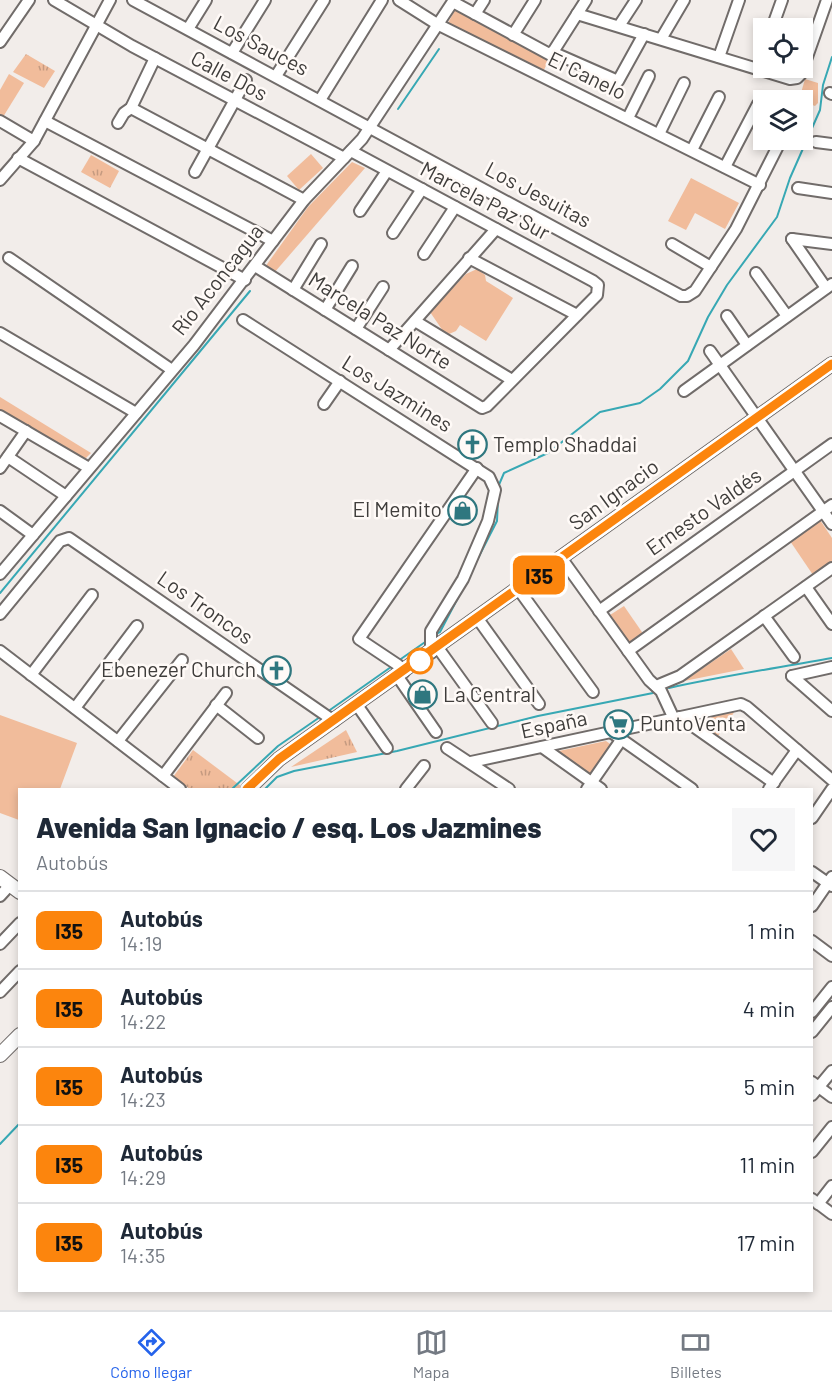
<!DOCTYPE html>
<html lang="es">
<meta charset="utf-8">
<style>
body{margin:0;font-family:Barlow,sans-serif;background:#f6f6f7;color:#1f2937;height:100vh;display:flex;flex-direction:column;font-size:22px;white-space:nowrap}
*{box-sizing:border-box;margin:0}
p{font-size:20px;color:#747a83}
.icon{flex:none;width:33px;height:33px;fill:none;stroke:currentColor;stroke-width:2;stroke-linecap:round;stroke-linejoin:round}
.map{position:relative;flex:1;overflow:hidden}
.side{position:absolute;left:18px;top:788px;width:795px;height:504px;display:flex;flex-direction:column;background:#fff;border-radius:0px;box-shadow:0 3px 9px #0003}
.side>*{flex:none}
.badge{padding:0 12px;border-radius:9px;font-size:21px;line-height:39px}
.fabs{position:absolute;left:753px;top:18px;display:grid;gap:12px}
.fabs a{display:grid;place-items:center;width:60px;height:60px;border-radius:0px;background:#fff;box-shadow:0 3px 9px #0003;font-size:30px}
.map>.badge{position:absolute;translate:-50% -50%;box-shadow:0 0 0 3px #fff}
.round{display:grid;place-items:center;flex:none;width:63px;height:63px;border-radius:0px;background:#f6f6f7}
.summary{display:flex;align-items:center;justify-content:space-between;height:102px;padding:0 18px}
h1{font-size:28px;font-weight:800;line-height:45px}
ul{padding:0;list-style:none}
li{display:flex;align-items:center;gap:18px;height:78px;padding:0 18px;border-top:2px solid #e0e1e3}
li div{flex:1}
li b{display:block;font-size:22px}
li em{font-style:normal}
li .badge{min-width:66px;font-weight:700;text-align:center}
.menu{display:flex;justify-content:space-around;align-items:center;height:84px;border-top:2px solid #e0e1e3;background:#fff;font-size:16px;color:#747a83}
.menu a{display:grid;justify-items:center;gap:3px}
.menu .active{color:#2563eb}
.map>svg:first-child{display:block}
</style>
<div class="map">
<svg width="832" height="1310" viewBox="0 0 832 1310">
<defs>
<pattern id="grass-tufts" width="24" height="20" patternUnits="userSpaceOnUse" patternTransform="scale(1.5)"><rect width="24" height="20" fill="#f1bc9b"/><path d="M3 7l-1-3M5 7V3M7 7l1-3M15 17l-1-3M17 17v-4M19 17l1-3" fill="none" stroke="#c59a80"/></pattern>
</defs>
<rect width="100%" height="100%" fill="#f2edea"/>
<g fill="url(#grass-tufts)">
<path d="M26 54 55 71 44 88 13 72Z"/>
<path d="M91 155 119 171 110 188 81 172Z"/>
<path d="M346 730 357 752 291 767Z"/>
<path d="M193 750 241 786 239 789H190L173 777Z"/>
</g>
<g fill="#f1bc9b">
<path d="M455 10 549 59 543 72 448 23Z"/>
<path d="M9 74 24 83 3 117 0 115V90Z"/>
<path d="M805 79 818 83V103L815 106 799 100Z"/>
<path d="M311 154 323 168 299 190 287 176Z"/>
<path d="M352 162 365 168 274 273 265 267 308 207Z"/>
<path d="M691 178 739 203 725 229 695 213 686 230 668 221Z"/>
<path d="M477 269 485 275 486 281 513 298 486 341 460 325 456 331 449 334 443 331 430 312 466 274Z"/>
<path d="M0 397 91 453 84 460 0 410Z"/>
<path d="M820 520 832 538V562L813 575 790 541Z"/>
<path d="M624 606 644 635 630 645 610 615Z"/>
<path d="M731 649 744 669 684 681Z"/>
<path d="M735 711 716 739 689 721Z"/>
<path d="M0 715 77 743 60 789H20L19 820 0 813Z"/>
<path d="M606 741 613 746 590 778 554 752Z"/>
</g>
<g fill="none" stroke-linecap="round" stroke-linejoin="round">
<g stroke="#37a8b4" stroke-width="2">
<path d="M398 109 439 49"/>
<path d="M498 487 504 473 548 453 600 412 640 403 660 389 688 361 708 317 727 285 777 217 790 178 820 110 823 85 832 57"/>
<path d="M474 566 497 521 498 499"/>
<path d="M0 593 250 291"/>
<path d="M435 635 440 632 461 592"/>
<path d="M398 661 428 640"/>
<path d="M669 688C723 676 777 668 832 658"/>
<path d="M327 712 391 667"/>
<path d="M232 789 278 746 320 717"/>
<path d="M265 789 277 777 294 771 397 751 538 716 653 693"/>
<path d="M0 1144 20 1123"/>
</g>
<defs>
<g id="minor">
<path d="M54 0 132 46 344 158"/>
<path d="M133 0 681 296H687L695 291 736 229 781 140"/>
<path d="M399 0 437 24 760 185"/>
<path d="M453 2 551 55 586 0"/>
<path d="M475 14 484 0"/>
<path d="M577 14 790 79 797 78 801 74 827 0"/>
<path d="M619 26 636 0"/>
<path d="M772 28 782 0"/>
<path d="M188 29 206 0"/>
<path d="M513 35 535 0"/>
<path d="M661 39 684 0"/>
<path d="M0 42 29 0"/>
<path d="M552 52 618 81 644 34"/>
<path d="M232 53 265 0"/>
<path d="M719 57 739 0"/>
<path d="M758 69 764 54"/>
<path d="M276 76 324 0"/>
<path d="M830 93 832 94"/>
<path d="M320 100 382 0"/>
<path d="M131 108 304 200"/>
<path d="M628 118 649 76"/>
<path d="M0 121 34 141"/>
<path d="M45 121 273 241"/>
<path d="M118 123 124 113 131 108 155 58"/>
<path d="M659 134 684 83"/>
<path d="M816 142 832 144"/>
<path d="M692 150 719 97"/>
<path d="M18 158 245 280"/>
<path d="M725 167 758 104"/>
<path d="M195 172 246 80"/>
<path d="M0 180 34 141 110 0"/>
<path d="M798 188 832 193"/>
<path d="M360 211 387 171"/>
<path d="M393 233 422 189"/>
<path d="M792 239 826 288"/>
<path d="M792 239 832 244"/>
<path d="M672 244 711 267"/>
<path d="M424 254 455 207"/>
<path d="M9 258 172 370"/>
<path d="M469 258 577 315"/>
<path d="M255 266 482 408 487 406 597 295 598 285 593 281 351 151"/>
<path d="M756 273 787 316"/>
<path d="M293 290 321 244"/>
<path d="M325 310 352 266"/>
<path d="M727 316 747 345"/>
<path d="M243 320 489 477 495 490 488 521 463 579 431 631V653"/>
<path d="M415 321 512 380"/>
<path d="M356 329 383 287"/>
<path d="M0 333 136 413"/>
<path d="M389 350 496 229"/>
<path d="M710 351 832 524"/>
<path d="M684 391 832 284"/>
<path d="M324 404 340 381"/>
<path d="M0 416 89 468"/>
<path d="M8 457 66 496"/>
<path d="M0 468 26 431"/>
<path d="M0 511 33 535"/>
<path d="M562 559 649 680 661 691 674 719"/>
<path d="M0 574 194 345 304 200 362 139 454 0"/>
<path d="M806 587 832 624"/>
<path d="M519 590 593 692"/>
<path d="M599 611 832 444"/>
<path d="M0 614 60 541 69 538 334 721"/>
<path d="M764 616 794 657"/>
<path d="M478 619 539 704"/>
<path d="M438 648 492 723"/>
<path d="M0 651 180 789"/>
<path d="M628 651 832 505"/>
<path d="M404 672 398 665 359 639 477 468"/>
<path d="M31 675 92 595"/>
<path d="M792 676 832 711"/>
<path d="M792 676 832 667"/>
<path d="M398 677 436 732"/>
<path d="M656 686 680 676 832 568"/>
<path d="M216 705 258 738"/>
<path d="M357 705 387 748"/>
<path d="M75 708 137 626"/>
<path d="M680 717 774 783"/>
<path d="M611 732 692 789"/>
<path d="M118 741 182 660"/>
<path d="M542 747 601 789"/>
<path d="M447 748 509 789"/>
<path d="M471 762 741 704 747 707 832 780"/>
<path d="M163 776 226 693"/>
<path d="M406 789 424 766"/>
<path d="M587 789 621 740"/>
<path d="M769 789 797 750"/>
<path d="M812 818 832 789"/>
<path d="M812 872 832 886"/>
<path d="M0 896 10 885"/>
<path d="M812 906 832 877"/>
<path d="M812 941 832 956"/>
<path d="M0 944 20 923"/>
<path d="M0 992 20 971"/>
<path d="M812 1012 832 987"/>
<path d="M812 1032 832 1007"/>
<path d="M812 1082 832 1097"/>
<path d="M812 1095 832 1071"/>
<path d="M812 1152 832 1127"/>
<path d="M812 1199 832 1214"/>
<path d="M818 1204 832 1186"/>
</g>
<g id="major">
<path d="M248 789 279 759 832 364"/>
<path d="M0 877 20 892"/>
<path d="M0 1055 20 1035"/>
</g>
</defs>
<use href="#minor" stroke="#716c6a" stroke-width="14"/>
<use href="#major" stroke="#716c6a" stroke-width="16"/>
<use href="#minor" stroke="#fff" stroke-width="10"/>
<use href="#major" stroke="#fff" stroke-width="14"/>
</g>
<g fill="none" stroke-linecap="round" stroke-linejoin="round">
<defs>
<path id="line" d="M247 789 279 759 832 364"/>
</defs>
<use href="#line" stroke="#fff" stroke-width="14"/>
<use href="#line" stroke="#fc850d" stroke-width="9"/>
</g>
<defs>
<symbol id="church-ring" viewBox="-11 -11 22 22"><circle r="9.5" fill="#fffaf7" stroke="#2f777f" stroke-width="1.5"/><path d="M-1.2-6h2.4v3.5h3.3v2.4h-3.3V6h-2.4V-.1h-3.3v-2.4h3.3Z" fill="#2f777f"/></symbol>
<symbol id="shop-ring" viewBox="-11 -11 22 22"><circle r="9.5" fill="#fffaf7" stroke="#2f777f" stroke-width="1.5"/><path d="M-5-2.5h2.3a2.7 3.5 0 0 1 5.4 0H5L5.5 6h-11ZM-1.5-2.5h3a1.5 2.3 0 0 0-3 0Z" fill="#2f777f"/></symbol>
<symbol id="supermarket-ring" viewBox="-11 -11 22 22"><circle r="9.5" fill="#fffaf7" stroke="#2f777f" stroke-width="1.5"/><path d="M-6-5.5h2.5l.6 2H6L4.5 2H-2.5L-4.4-4H-6ZM-1.5 3.2a1.3 1.3 0 1 0 .1 0ZM3 3.2a1.3 1.3 0 1 0 .1 0Z" fill="#2f777f"/></symbol>
</defs>
<g fill-rule="evenodd">
<use href="#church-ring" x="456" y="428" width="33" height="33"/>
<use href="#shop-ring" x="446" y="494" width="33" height="33"/>
<use href="#church-ring" x="260" y="654" width="33" height="33"/>
<use href="#shop-ring" x="406" y="678" width="33" height="33"/>
<use href="#supermarket-ring" x="602" y="708" width="33" height="33"/>
</g>
<circle fill="#fff" stroke="#fc850d" stroke-width="3" cx="420" cy="661" r="12"/>
<g text-anchor="middle" stroke-width="5" stroke-linejoin="round" paint-order="stroke">
<g font-size="21" fill="#3f3d3b" stroke="#fffaf7">
<text transform="translate(261 46) rotate(28)" y="7">Los Sauces</text>
<text transform="translate(229 76) rotate(28)" y="7">Calle Dos</text>
<text transform="translate(587 76) rotate(26)" y="7">El Canelo</text>
<text transform="translate(538 195) rotate(28)" y="7">Los Jesuitas</text>
<text transform="translate(485 201) rotate(28)" y="7">Marcela Paz Sur</text>
<text transform="translate(218 280) rotate(-52)" y="7">Río Aconcagua</text>
<text transform="translate(380 321) rotate(32)" y="7">Marcela Paz Norte</text>
<text transform="translate(397 394) rotate(32)" y="7">Los Jazmines</text>
<text transform="translate(614 495) rotate(-36)" y="7">San Ignacio</text>
<text transform="translate(704 512) rotate(-35)" y="7">Ernesto Valdés</text>
<text transform="translate(205 608) rotate(35)" y="7">Los Troncos</text>
<text transform="translate(554 725) rotate(-12)" y="7">España</text>
</g>
<g font-size="21" fill="#3f3d3b" stroke="#fffaf7" text-anchor="start">
<text x="493" y="452">Templo Shaddai</text>
<text x="442" y="517" text-anchor="end">El Memito</text>
<text x="256" y="677" text-anchor="end">Ebenezer Church</text>
<text x="443" y="702">La Central</text>
<text x="640" y="731">PuntoVenta</text>
</g>
</g>
</svg>
<div class="fabs">
<a><svg class="icon" aria-label="locate" viewBox="0 0 24 24"><circle cx="12" cy="12" r="6"/><path d="M12 2v4M12 18v4M2 12h4M18 12h4"/></svg></a>
<a><svg class="icon" aria-label="layers" viewBox="0 0 24 24"><path d="M12 4l9 5-9 5-9-5zM3 14l9 5 9-5"/></svg></a>
</div>
<b class="badge" style="left:539px;top:575px;background:#fc850d;color:#111">I35</b>
<section class="side">
<div class="summary"><div><h1>Avenida San Ignacio / esq. Los Jazmines</h1><p>Autobús</p></div><a class="round"><svg class="icon" aria-label="heart" viewBox="0 0 24 24"><path d="M12 20l-8-8c-3-5 5-10 8-4 3-6 11-1 8 4z"/></svg></a></div>
<ul>
<li><span class="badge" style="background:#fc850d;color:#111">I35</span><div><b>Autobús</b><p>14:19</p></div><em>1 min</em></li>
<li><span class="badge" style="background:#fc850d;color:#111">I35</span><div><b>Autobús</b><p>14:22</p></div><em>4 min</em></li>
<li><span class="badge" style="background:#fc850d;color:#111">I35</span><div><b>Autobús</b><p>14:23</p></div><em>5 min</em></li>
<li><span class="badge" style="background:#fc850d;color:#111">I35</span><div><b>Autobús</b><p>14:29</p></div><em>11 min</em></li>
<li><span class="badge" style="background:#fc850d;color:#111">I35</span><div><b>Autobús</b><p>14:35</p></div><em>17 min</em></li>
</ul>
</section>
</div>
<nav class="menu">
<a class="active"><svg class="icon" aria-label="directions" viewBox="0 0 24 24"><path d="M12 3l9 9-9 9-9-9zM9 14v-3h6M13 9l2 2-2 2"/></svg>Cómo llegar</a>
<a><svg class="icon" aria-label="map" viewBox="0 0 24 24"><path d="M3 6l6-2 6 2 6-2v14l-6 2-6-2-6 2zM9 4v14M15 6v14"/></svg>Mapa</a>
<a><svg class="icon" aria-label="tickets" viewBox="0 0 24 24"><path d="M3 7h18v10H3zM15 7v10"/></svg>Billetes</a>
</nav>
